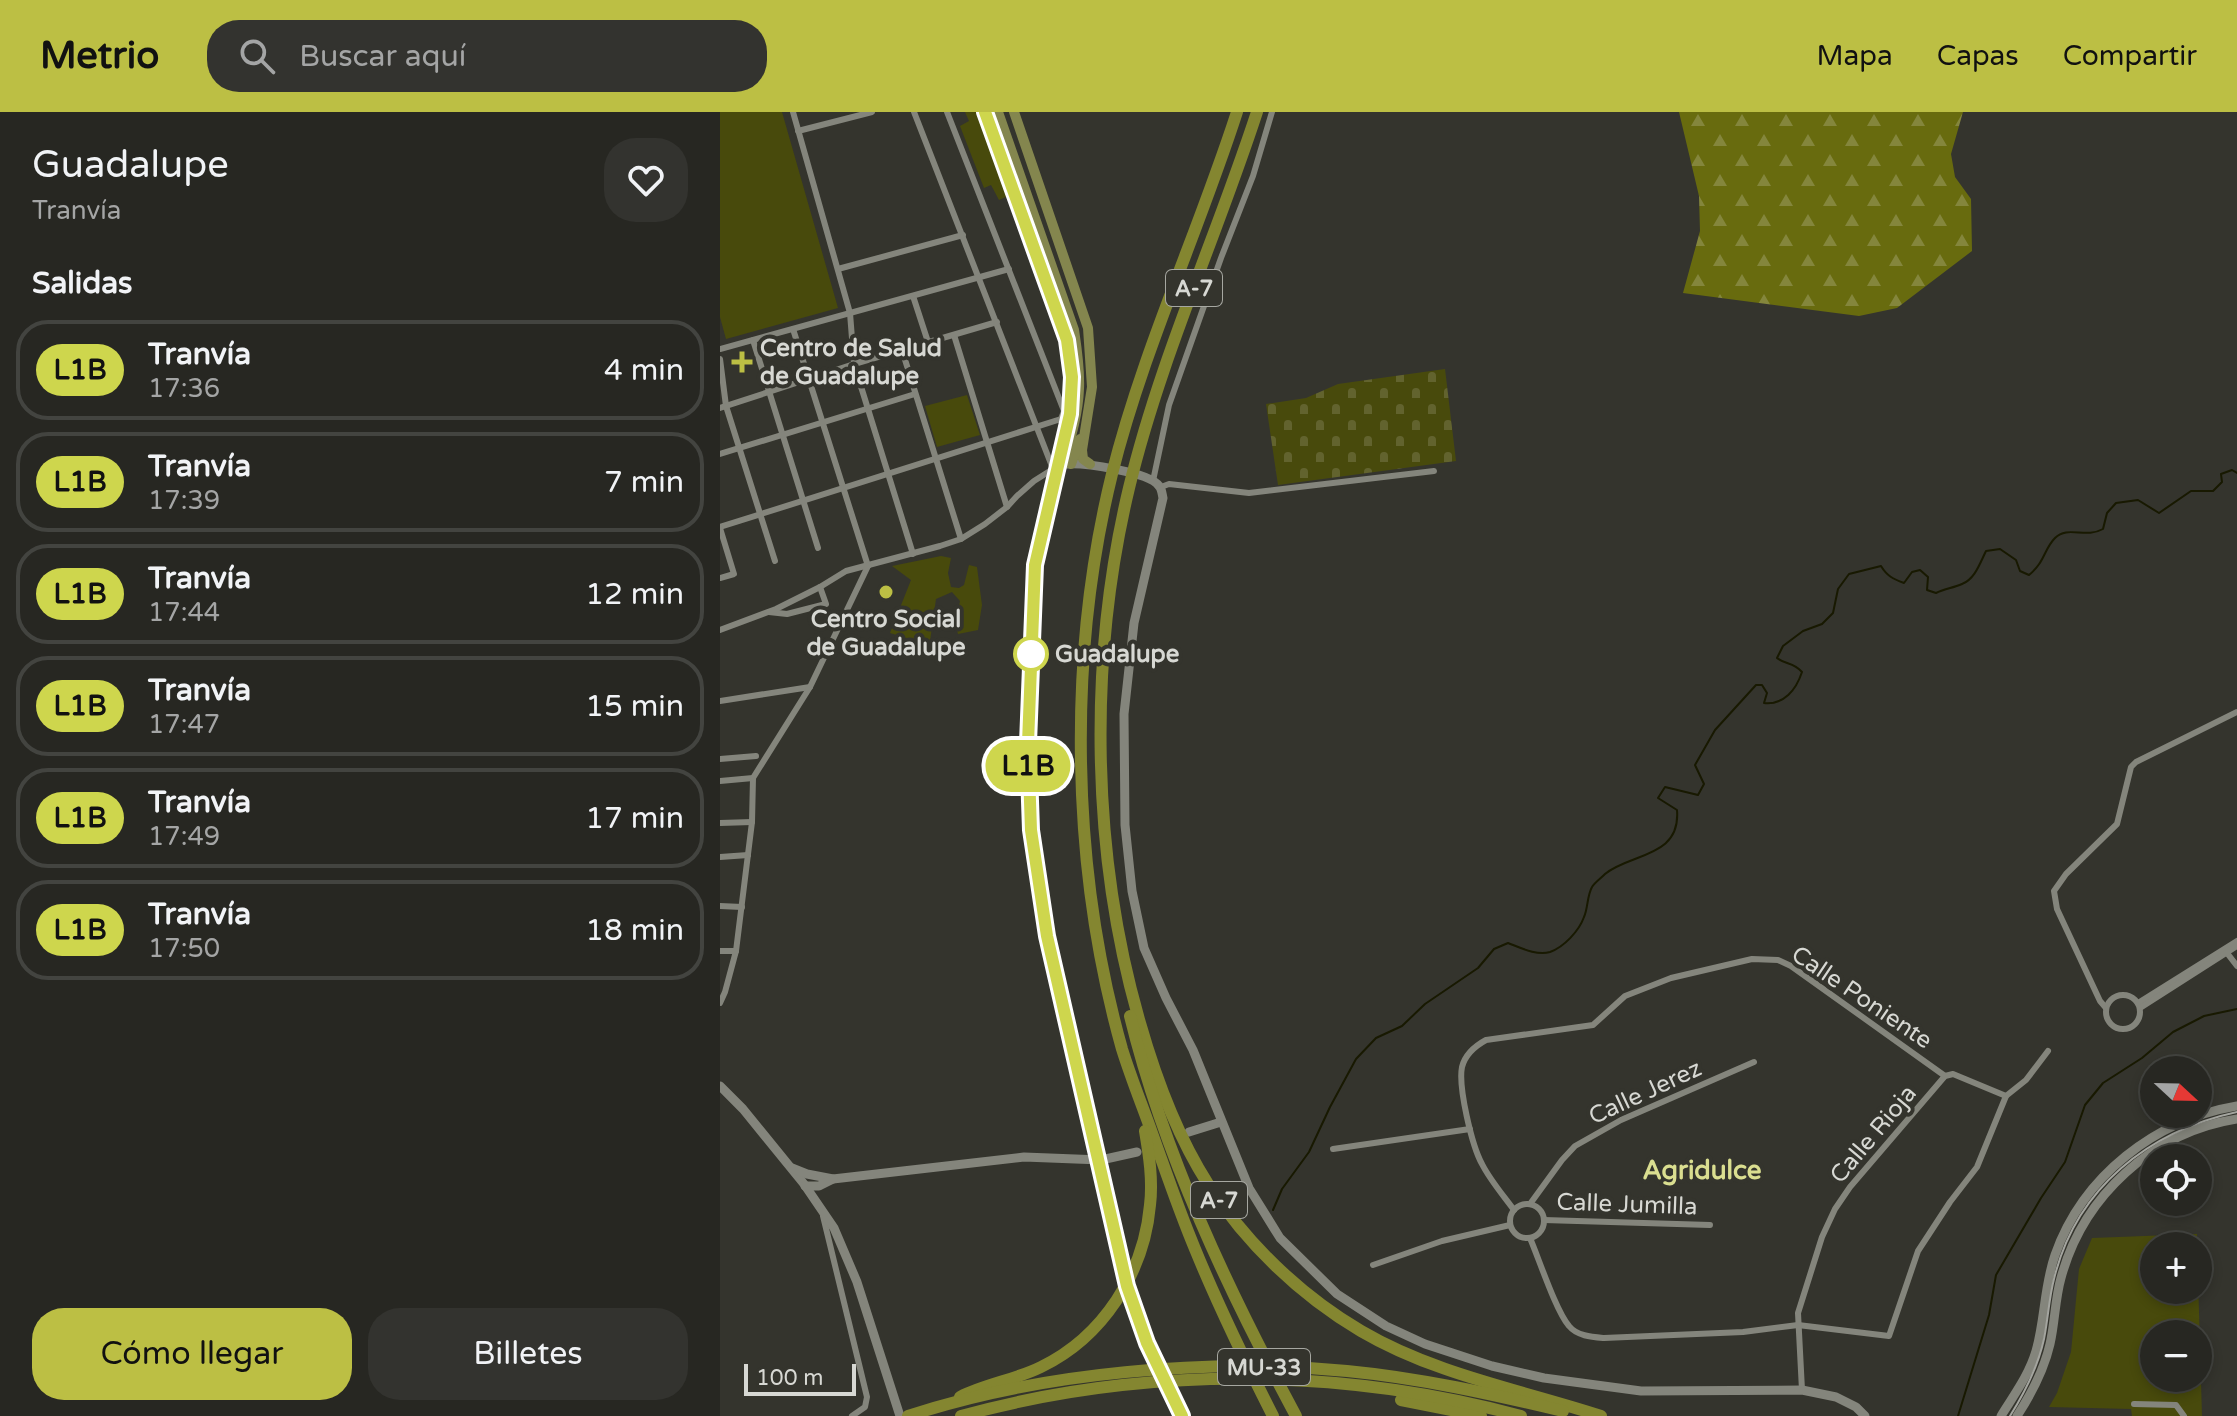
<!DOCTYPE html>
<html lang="es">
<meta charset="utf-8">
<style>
body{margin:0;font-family:"Varela Round",sans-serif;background:#33332f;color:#f1f3f6;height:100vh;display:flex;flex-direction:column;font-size:30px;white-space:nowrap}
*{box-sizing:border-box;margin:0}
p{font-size:26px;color:#a4a5a5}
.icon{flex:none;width:44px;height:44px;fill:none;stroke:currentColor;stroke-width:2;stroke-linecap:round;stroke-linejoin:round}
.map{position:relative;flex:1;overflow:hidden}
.panel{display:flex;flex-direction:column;background:#272722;width:720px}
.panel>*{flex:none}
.badge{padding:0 16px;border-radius:26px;font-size:28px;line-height:52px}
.needle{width:52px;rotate:112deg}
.controls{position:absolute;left:1420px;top:944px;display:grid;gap:16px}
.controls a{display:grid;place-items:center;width:72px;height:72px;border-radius:50%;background:#272722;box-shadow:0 4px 12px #0003,0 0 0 2px #434440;font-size:40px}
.scale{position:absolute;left:24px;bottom:20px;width:112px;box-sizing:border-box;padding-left:8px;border:4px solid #d7d8d3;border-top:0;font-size:22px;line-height:28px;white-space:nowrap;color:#d7d8d3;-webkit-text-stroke:6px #34342d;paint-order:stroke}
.map>.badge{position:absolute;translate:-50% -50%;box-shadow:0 0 0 4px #fff}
h2{padding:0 32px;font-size:30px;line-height:72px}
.round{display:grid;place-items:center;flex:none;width:84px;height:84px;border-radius:32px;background:#33332f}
.head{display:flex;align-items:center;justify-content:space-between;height:136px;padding:0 32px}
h1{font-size:38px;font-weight:600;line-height:60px}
.primary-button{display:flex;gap:16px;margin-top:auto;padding:16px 32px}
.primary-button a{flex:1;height:92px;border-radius:32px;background:#bcbf44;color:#111;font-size:32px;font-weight:600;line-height:92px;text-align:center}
.primary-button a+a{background:#33332f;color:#f1f3f6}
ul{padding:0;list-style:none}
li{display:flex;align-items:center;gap:24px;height:100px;margin:0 16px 12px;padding:0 16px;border:4px solid #434440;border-radius:32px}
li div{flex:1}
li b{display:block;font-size:30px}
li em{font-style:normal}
li .badge{min-width:88px;font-weight:700;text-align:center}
header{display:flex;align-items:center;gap:48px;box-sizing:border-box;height:112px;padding:0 40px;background:#bcbf44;color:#111}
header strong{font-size:38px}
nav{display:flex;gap:44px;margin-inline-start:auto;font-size:28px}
.search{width:560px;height:72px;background:#33332f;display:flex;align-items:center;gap:20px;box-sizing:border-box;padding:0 28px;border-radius:32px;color:#a4a5a5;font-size:30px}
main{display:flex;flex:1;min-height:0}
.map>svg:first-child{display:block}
</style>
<header>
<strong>Metrio</strong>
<div class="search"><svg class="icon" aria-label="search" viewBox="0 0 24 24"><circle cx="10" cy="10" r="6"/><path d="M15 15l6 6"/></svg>Buscar aquí</div>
<nav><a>Mapa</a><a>Capas</a><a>Compartir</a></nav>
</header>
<main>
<section class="panel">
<div class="head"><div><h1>Guadalupe</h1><p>Tranvía</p></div><a class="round"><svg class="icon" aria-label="heart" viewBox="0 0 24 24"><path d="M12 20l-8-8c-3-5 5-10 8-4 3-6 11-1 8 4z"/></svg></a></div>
<h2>Salidas</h2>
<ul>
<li><span class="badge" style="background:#ced64d;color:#111">L1B</span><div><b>Tranvía</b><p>17:36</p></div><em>4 min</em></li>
<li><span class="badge" style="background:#ced64d;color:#111">L1B</span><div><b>Tranvía</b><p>17:39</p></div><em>7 min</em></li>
<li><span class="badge" style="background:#ced64d;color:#111">L1B</span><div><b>Tranvía</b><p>17:44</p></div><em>12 min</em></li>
<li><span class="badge" style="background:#ced64d;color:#111">L1B</span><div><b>Tranvía</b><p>17:47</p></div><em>15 min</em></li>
<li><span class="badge" style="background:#ced64d;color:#111">L1B</span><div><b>Tranvía</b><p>17:49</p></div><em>17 min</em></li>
<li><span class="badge" style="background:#ced64d;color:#111">L1B</span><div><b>Tranvía</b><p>17:50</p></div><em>18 min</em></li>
</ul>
<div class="primary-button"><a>Cómo llegar</a><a>Billetes</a></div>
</section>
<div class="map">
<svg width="1517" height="1304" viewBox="0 0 1517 1304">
<defs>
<pattern id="forest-firs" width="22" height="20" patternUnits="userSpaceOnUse" patternTransform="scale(2)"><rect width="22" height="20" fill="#686b0e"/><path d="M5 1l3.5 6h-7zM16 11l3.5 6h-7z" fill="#84863c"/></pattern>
<pattern id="cemetery-stones" width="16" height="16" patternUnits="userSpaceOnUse" patternTransform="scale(2)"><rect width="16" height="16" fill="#484a0c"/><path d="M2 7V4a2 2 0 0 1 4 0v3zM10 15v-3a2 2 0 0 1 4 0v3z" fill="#62632e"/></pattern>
</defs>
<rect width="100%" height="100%" fill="#34342d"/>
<g fill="#484a0c" fill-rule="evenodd">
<path d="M0 0H62L118 196 6 227 0 205Z"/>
<path d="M245 0H260L288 84 279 88 271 73 264 76 240 14 249 9Z"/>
<path d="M247 283 260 323 217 335 205 294Z"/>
<path d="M221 444 231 446 228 461 231 475 239 476 244 473 249 453 257 455 262 493 258 518 238 522 234 506 238 499 240 489 232 480 216 487 210 529H196L170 521 191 468 172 454Z"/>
<path d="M1477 1122V1134H1434V1178H1478V1165L1482 1304H1412L1411 1297 1329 1295 1337 1281 1351 1240 1359 1157 1372 1126ZM1434 1222H1478V1266H1434Z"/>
</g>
<path fill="url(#forest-firs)" d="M959 0H1243L1231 42 1235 65 1251 87 1252 139 1177 196 1139 204 963 181 980 119 979 84Z"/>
<path fill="url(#cemetery-stones)" d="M725 257 736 349 558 373 546 292 586 286 618 272Z"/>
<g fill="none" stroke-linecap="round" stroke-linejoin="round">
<g stroke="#181901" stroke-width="2">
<path d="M553 1098 562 1077 589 1040 610 995 636 947 656 926 682 914 705 892 758 856 774 837 788 831C801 836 817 844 830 840 844 835 859 819 864 805 868 796 867 784 872 775 874 771 881 766 885 762 910 741 961 746 957 698L938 686 945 675 978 683 984 672 975 653 995 618 1036 573H1042L1047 581 1044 591C1064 593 1076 578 1082 560 1073 550 1066 553 1057 546L1063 534 1083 519 1102 512 1113 501 1118 477 1129 462 1161 454C1167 464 1173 467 1184 471L1192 460 1200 458 1208 465 1207 478 1216 481C1224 477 1233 476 1242 472 1255 467 1260 451 1266 439L1280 437 1296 448 1300 459 1309 463C1325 450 1324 437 1335 426 1348 413 1365 427 1383 417L1387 401 1396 391 1418 388 1439 401 1471 379H1493L1502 370 1501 362 1512 358 1517 361"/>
<path d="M1238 1304 1269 1203 1276 1163 1321 1086 1345 1050 1365 993 1383 971 1422 946 1453 920 1484 904 1517 897"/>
</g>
<g stroke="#84857c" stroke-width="6">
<path d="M73 0 130 201 134 252 193 442"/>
<path d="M194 0 333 357"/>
<path d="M78 19 152 0"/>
<path d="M118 157 243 123"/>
<path d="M193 184 208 230"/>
<path d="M73 217 148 454"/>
<path d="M234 223 287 395"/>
<path d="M33 228 98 436"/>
<path d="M0 237 289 157"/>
<path d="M182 238 241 427"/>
<path d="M0 247 6 294 55 449"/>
<path d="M0 296 134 252 277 210"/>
<path d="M0 342 195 282"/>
<path d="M433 369 449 293 501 146 533 64 552 0"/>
<path d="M441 375 449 372 529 381 714 359"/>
<path d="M0 415 341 307 344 299 227 0"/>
<path d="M0 416 14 462 0 466"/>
<path d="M49 500 67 502 106 492 100 475"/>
<path d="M0 518 56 497 100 475 126 459 220 434 241 427 265 412 287 395 297 384 314 369 333 357 343 353"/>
<path d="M0 589 90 575"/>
<path d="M0 647 36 644"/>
<path d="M0 669 33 666"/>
<path d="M0 711 32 710"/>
<path d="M0 745 28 743"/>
<path d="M0 794 22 795"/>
<path d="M0 839H16"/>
<path d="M1507 841 1517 854"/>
<circle cx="1403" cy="900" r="17"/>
<path d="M0 891 5 880 16 839 32 710 33 666 90 575 148 454"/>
<path d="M1418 891 1517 829"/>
<path d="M1386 896 1380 889 1337 797 1334 779 1346 762 1397 712 1411 655 1416 650 1517 600"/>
<path d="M1420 896 1517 834"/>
<path d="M613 1037 750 1017"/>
<circle cx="807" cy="1109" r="17"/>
<path d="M810 1092 842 1048 855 1034 901 1008 1034 950"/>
<path d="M794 1098C783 1083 770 1068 762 1052 752 1034 738 975 742 955 745 943 755 934 766 928L873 913 905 884 951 866 1032 847 1058 848 1071 854 1225 964"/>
<path d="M103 1104 147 1285 145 1295 132 1304"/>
<path d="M824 1108 990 1113"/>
<path d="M810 1126C819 1147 836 1199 849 1214 857 1224 872 1225 884 1226L1023 1220 1078 1213 1169 1224 1198 1139 1230 1090 1257 1055 1286 984 1306 968 1328 939"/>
<path d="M653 1153 722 1129 790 1113"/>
<path d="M1082 1278 1078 1201 1102 1125 1115 1097 1130 1075 1225 964 1233 962 1286 984"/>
<path d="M1414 1292 1456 1293 1464 1304"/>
</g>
<g stroke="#84857c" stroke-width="9">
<path d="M347 352C364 351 430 360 439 374 442 377 442 382 443 386L414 511 404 602 405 713 412 779 424 836 446 886 473 938 529 1076 560 1126 617 1182 666 1214 705 1232 772 1254 824 1266 921 1279 1082 1278 1116 1285 1136 1295 1145 1304"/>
<path d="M0 974 23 997 84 1072 114 1116 137 1170 180 1304"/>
<path d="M469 1020 501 1010"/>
<path d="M72 1056 87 1062 113 1067 304 1045 381 1048 417 1040"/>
<path d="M85 1074H99L113 1067"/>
<path d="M1281 1304C1294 1283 1309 1263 1316 1239 1325 1208 1324 1174 1335 1143 1363 1064 1435 1008 1517 994"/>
<path d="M1297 1304C1312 1281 1324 1258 1330 1232 1335 1210 1335 1187 1341 1166 1363 1084 1433 1020 1517 1007"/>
</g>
<g stroke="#84864e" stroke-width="10">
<path d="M278 0 354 218C357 238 360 257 359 277 358 303 350 328 343 353"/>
<path d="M294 0 368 216 372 275 362 338 363 347 370 352"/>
<path d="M351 352 360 327"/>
</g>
<g stroke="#848630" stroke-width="12">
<path d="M517 0C478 121 423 238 392 362 347 545 351 756 402 937 411 966 422 993 432 1021 446 1060 459 1099 475 1137 498 1193 525 1249 553 1304"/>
<path d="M537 0C496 126 440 247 409 376 368 547 371 742 420 911 436 967 456 1022 488 1072 526 1131 580 1183 641 1219 714 1262 801 1278 881 1304"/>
<path d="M410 904C444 1043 508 1178 576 1304"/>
<path d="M240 1285C265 1272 295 1268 321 1255 383 1225 424 1161 430 1093 433 1068 429 1043 425 1019"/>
<path d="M681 1288 761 1304"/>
<path d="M188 1304C322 1260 487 1246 627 1259 700 1266 772 1282 843 1299"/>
<path d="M241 1304C422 1254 620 1255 801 1304"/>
</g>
<g stroke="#a4a59f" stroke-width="2">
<path d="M265 0 347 228 352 265 350 302 315 453 309 602 308 660 311 718 327 824 407 1174 427 1231 462 1304"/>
<path d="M1290 1304C1305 1280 1318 1255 1324 1227 1328 1207 1329 1186 1334 1167 1356 1076 1429 1019 1517 1000"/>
</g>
</g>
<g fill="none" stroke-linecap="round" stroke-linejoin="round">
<defs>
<path id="line" d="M265 0 347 228 352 265 350 302 315 453 308 631 311 718 327 824 407 1174 427 1231 462 1304"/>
</defs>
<use href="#line" stroke="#fff" stroke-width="18"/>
<use href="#line" stroke="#ced64d" stroke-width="12"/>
</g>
<g fill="#bcbf44" stroke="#34342d" stroke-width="3">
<path d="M18 238h8v8h8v8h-8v8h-8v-8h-8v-8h8z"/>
<circle cx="166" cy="480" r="8"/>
</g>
<circle fill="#fff" stroke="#ced64d" stroke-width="4" cx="311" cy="542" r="16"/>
<g text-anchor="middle" stroke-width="8" stroke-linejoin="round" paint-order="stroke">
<g fill="#34342d" stroke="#a6a7a1" stroke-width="2">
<rect x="446" y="158" width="56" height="36" rx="6"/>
<rect x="471" y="1070" width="56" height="36" rx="6"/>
<rect x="498" y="1237" width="92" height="36" rx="6"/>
</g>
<g font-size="22" font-weight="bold" fill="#d7d8d3">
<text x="474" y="184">A-7</text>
<text x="499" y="1096">A-7</text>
<text x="544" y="1263">MU-33</text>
</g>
<g font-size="24" font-weight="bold" fill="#d7d8d3" stroke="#34342d" text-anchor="start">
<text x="40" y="244">Centro de Salud<tspan x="40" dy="28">de Guadalupe</tspan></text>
<text x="166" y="515" text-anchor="middle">Centro Social<tspan x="166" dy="28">de Guadalupe</tspan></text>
</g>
<g font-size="24" font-weight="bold" fill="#d7d8d3" stroke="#34342d" text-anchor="start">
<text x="335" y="550">Guadalupe</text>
</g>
<g font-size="24" fill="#d7d8d3" stroke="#34342d">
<text transform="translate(1142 885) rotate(34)" y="8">Calle Poniente</text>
<text transform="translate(925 980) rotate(-25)" y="8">Calle Jerez</text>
<text transform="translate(1153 1022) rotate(-50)" y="8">Calle Rioja</text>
<text transform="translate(907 1092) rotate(2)" y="8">Calle Jumilla</text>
</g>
<g font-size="26" font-weight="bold" fill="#dade90" stroke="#34342d">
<text x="982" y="1067">Agridulce</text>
</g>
</g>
</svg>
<div class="controls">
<a><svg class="needle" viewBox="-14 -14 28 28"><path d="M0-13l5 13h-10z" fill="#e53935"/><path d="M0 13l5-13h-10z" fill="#a4a5a5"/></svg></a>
<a><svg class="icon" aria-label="locate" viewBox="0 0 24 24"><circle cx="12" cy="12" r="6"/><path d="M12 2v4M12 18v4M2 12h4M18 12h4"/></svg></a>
<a>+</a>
<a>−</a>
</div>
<div class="scale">100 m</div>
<b class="badge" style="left:308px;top:654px;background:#ced64d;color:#111">L1B</b>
</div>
</main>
